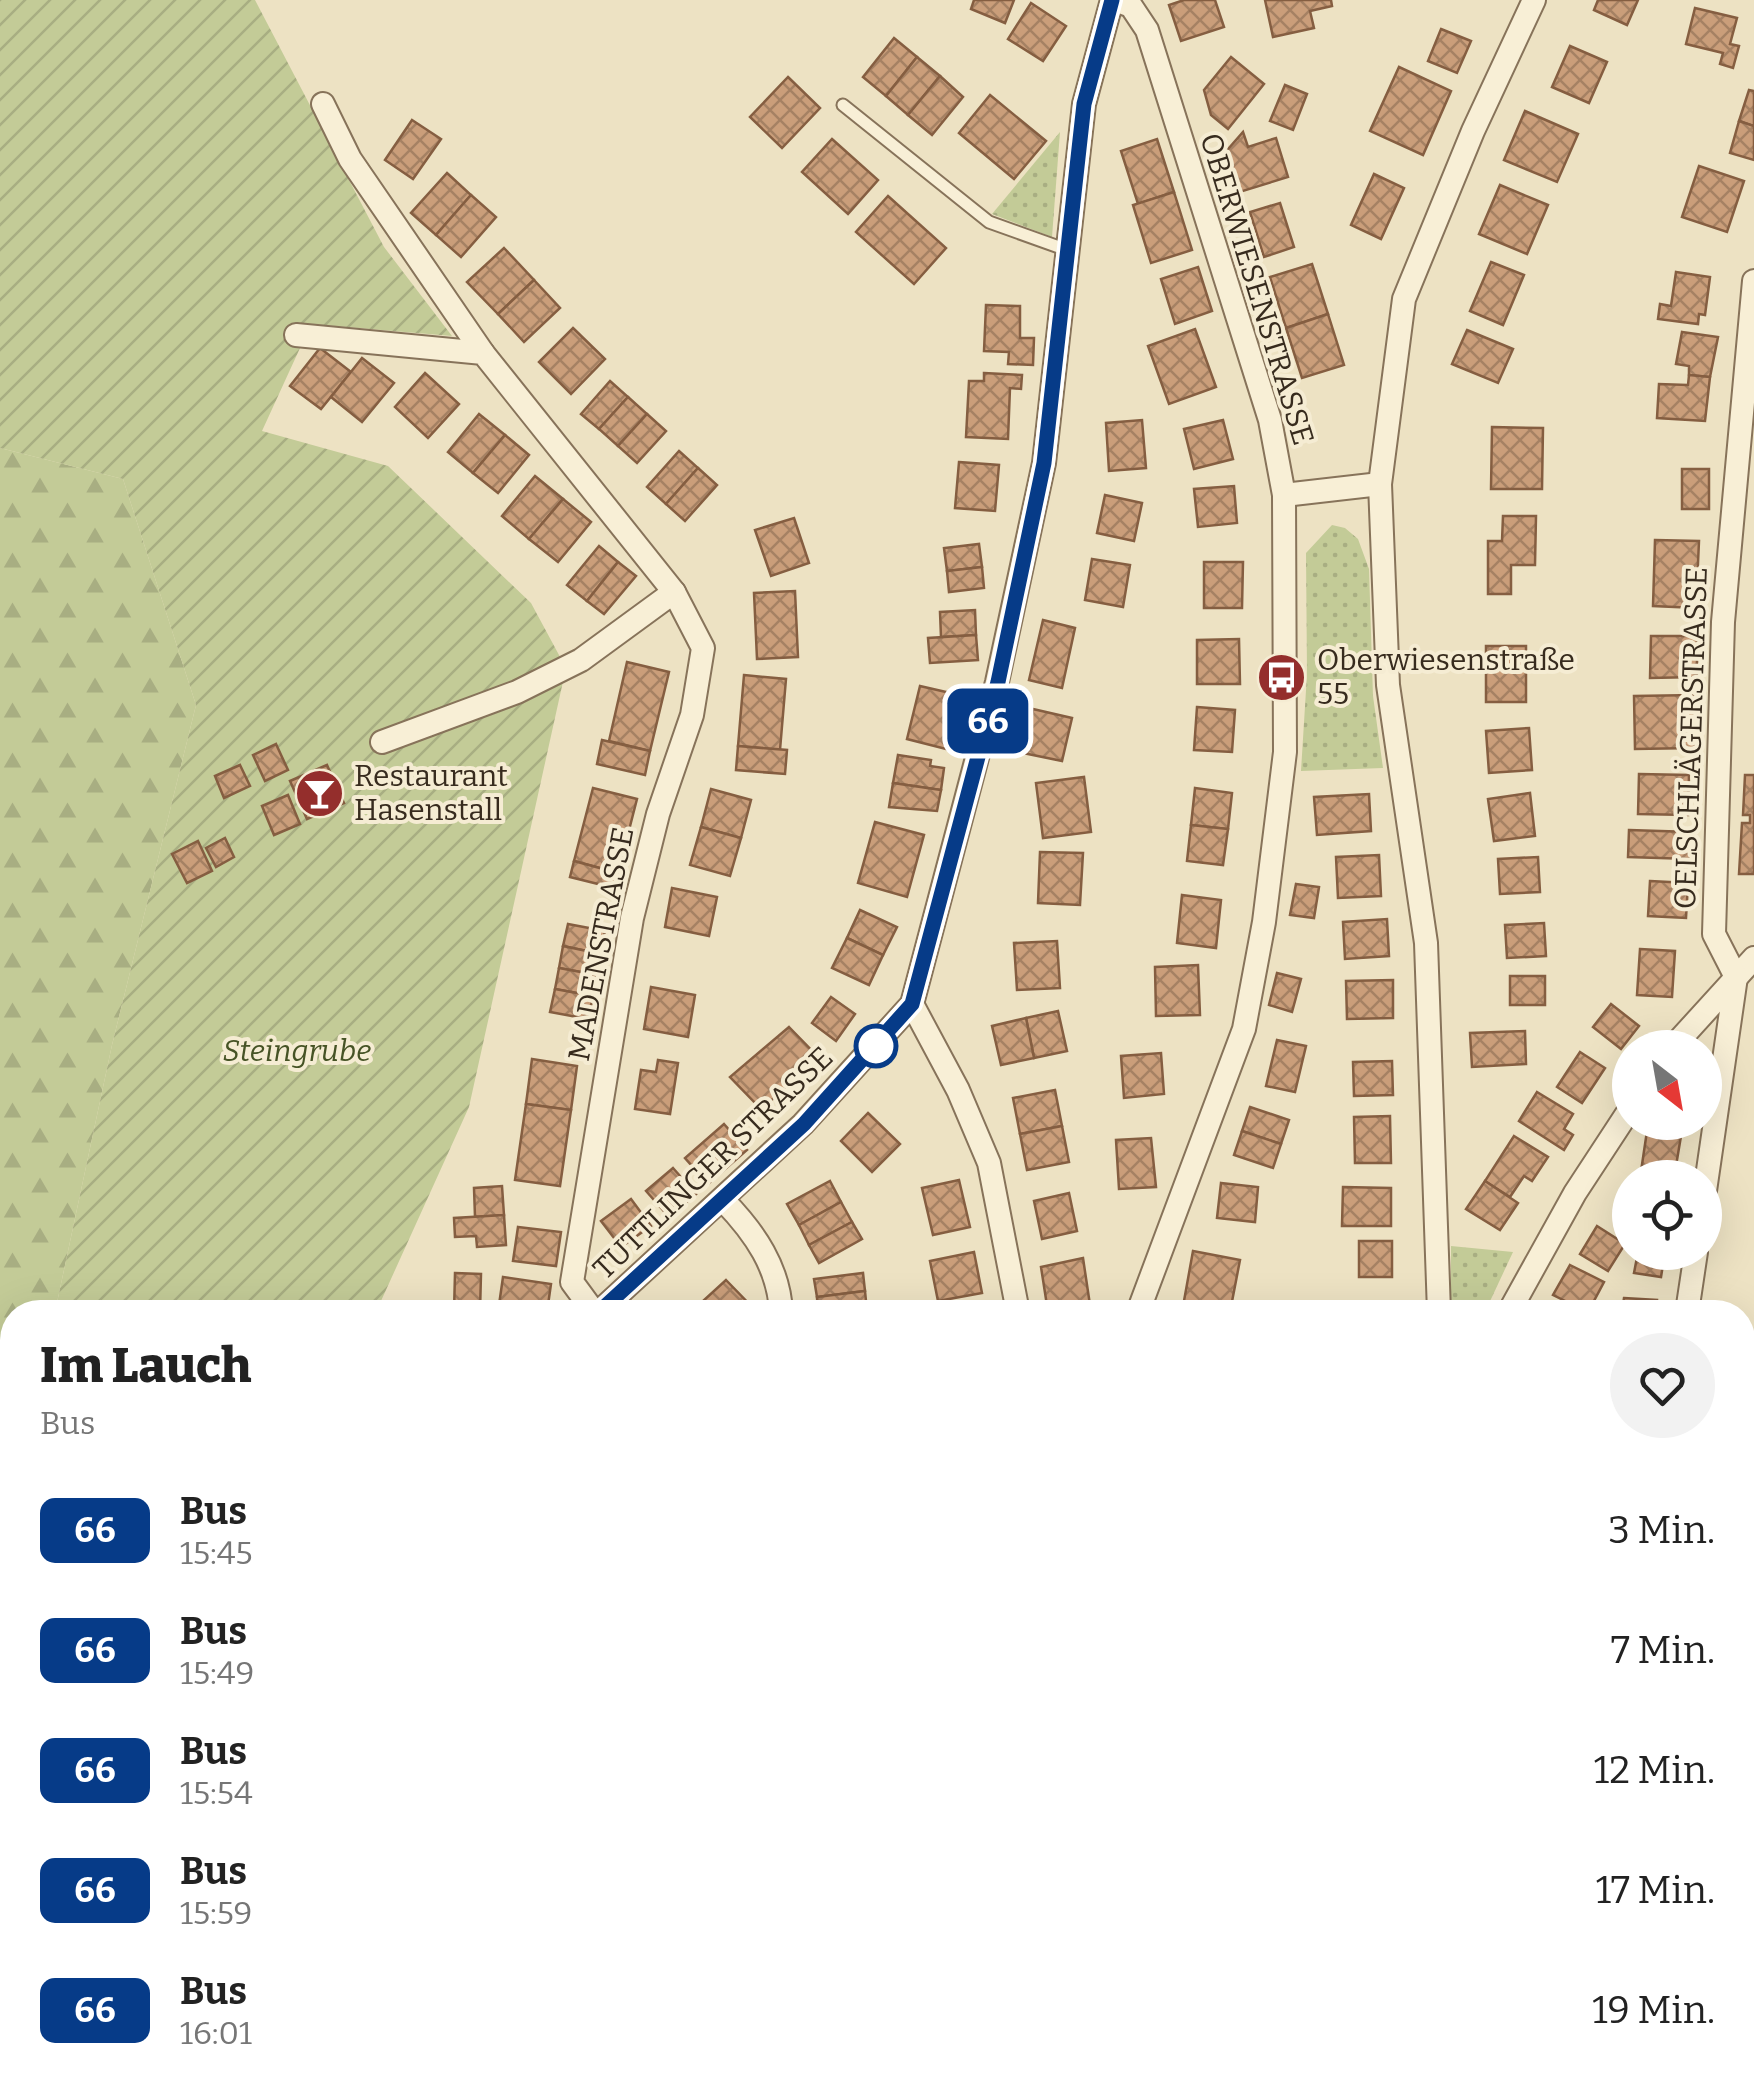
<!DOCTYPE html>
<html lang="de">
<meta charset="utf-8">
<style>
body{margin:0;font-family:Bitter,serif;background:#f2f2f2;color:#222;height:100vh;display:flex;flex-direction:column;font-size:38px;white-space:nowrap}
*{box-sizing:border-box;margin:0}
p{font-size:32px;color:#767676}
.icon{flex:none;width:55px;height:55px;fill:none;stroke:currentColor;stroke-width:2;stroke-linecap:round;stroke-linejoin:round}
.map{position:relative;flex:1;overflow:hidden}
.details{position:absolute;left:0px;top:1300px;width:1755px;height:792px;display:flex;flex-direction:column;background:#fff;border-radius:40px 40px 0 0;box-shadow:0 10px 40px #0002}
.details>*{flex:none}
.badge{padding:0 20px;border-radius:15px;font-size:35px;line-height:65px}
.needle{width:65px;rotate:149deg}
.fabs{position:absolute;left:1612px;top:1030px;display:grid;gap:20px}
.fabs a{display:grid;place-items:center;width:110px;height:110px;border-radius:50%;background:#fff;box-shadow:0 10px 40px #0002;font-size:50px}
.map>.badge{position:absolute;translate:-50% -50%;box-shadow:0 0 0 5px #fff}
.round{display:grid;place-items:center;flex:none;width:105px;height:105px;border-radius:52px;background:#f2f2f2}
.overview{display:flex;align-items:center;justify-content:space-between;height:170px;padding:0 40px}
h1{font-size:48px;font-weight:800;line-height:75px}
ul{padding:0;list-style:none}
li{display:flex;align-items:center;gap:30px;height:120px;padding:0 40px}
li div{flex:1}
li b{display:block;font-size:38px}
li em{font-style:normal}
li .badge{min-width:110px;font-weight:700;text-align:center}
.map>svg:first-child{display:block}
</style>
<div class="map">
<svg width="1754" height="2091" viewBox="0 0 1754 2091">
<defs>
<pattern id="grass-dots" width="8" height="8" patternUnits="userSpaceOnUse" patternTransform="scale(2.5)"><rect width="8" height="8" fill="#c3cb97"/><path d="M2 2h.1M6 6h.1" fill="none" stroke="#a8ae82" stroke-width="1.8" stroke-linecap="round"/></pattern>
<pattern id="forest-firs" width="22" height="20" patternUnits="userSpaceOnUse" patternTransform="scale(2.5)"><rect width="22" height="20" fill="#c3cb97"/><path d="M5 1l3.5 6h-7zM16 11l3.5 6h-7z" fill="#a8ae82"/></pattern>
<pattern id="garden-furrows" width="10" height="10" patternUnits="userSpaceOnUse" patternTransform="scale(2.5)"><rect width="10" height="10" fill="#c3cb97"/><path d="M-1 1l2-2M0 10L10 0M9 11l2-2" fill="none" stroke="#a8ae82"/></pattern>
<pattern id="building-cross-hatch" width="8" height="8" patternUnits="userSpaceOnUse" patternTransform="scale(2.5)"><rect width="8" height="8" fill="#ca9e7a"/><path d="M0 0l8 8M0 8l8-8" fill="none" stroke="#a58163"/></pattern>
</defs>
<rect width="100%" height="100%" fill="#ede2c3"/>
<g fill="url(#grass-dots)">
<path d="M1060 132 1052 237 992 214Z"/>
<path d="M1332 525 1345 528 1358 539 1369 569 1373 696 1383 768 1301 771 1307 674 1306 553Z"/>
<path d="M1451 1246 1513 1252 1485 1312H1451Z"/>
</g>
<path fill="url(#forest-firs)" d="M0 448 123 479 196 705 112 1045 55 1312H12V1385L0 1397Z"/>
<g fill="url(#garden-furrows)">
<path d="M0 0H255L384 247 452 336 311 324 262 431 388 466 531 603 566 668 469 1107 376 1312H55L112 1045 196 705 123 479 0 448Z"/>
<path d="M12 1385V2080H247L248 2091H0V1397Z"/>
</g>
<g fill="url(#building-cross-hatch)" stroke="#855e41" stroke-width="2.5">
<path d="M974 0H1014L1005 23 971 9Z"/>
<path d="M1184 0H1215L1224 27 1181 41 1169 5Z"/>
<path d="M1265 0H1331L1332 6 1310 11 1314 28 1273 37Z"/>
<path d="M1598 0H1638L1627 25 1594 10Z"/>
<path d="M1031 3 1066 26 1043 61 1008 39Z"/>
<path d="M1695 8 1737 18 1730 44 1739 46 1733 68 1720 64 1723 53 1686 44Z"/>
<path d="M1441 29 1471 41 1457 73 1428 61Z"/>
<path d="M894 38 917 57 886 96 863 77Z"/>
<path d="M1570 46 1607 62 1589 103 1552 87Z"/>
<path d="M917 57 940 76 908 115 886 96Z"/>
<path d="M1231 57 1264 84 1228 129 1211 115 1204 90Z"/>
<path d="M1399 67 1451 91 1423 155 1370 131Z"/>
<path d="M940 76 963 97 932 135 908 115Z"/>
<path d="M788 77 820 108 782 148 750 117Z"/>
<path d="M1285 85 1307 94 1293 130 1270 121Z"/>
<path d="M1749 90 1754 91V126L1739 121Z"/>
<path d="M990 95 1046 141 1014 179 959 133Z"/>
<path d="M1525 111 1578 134 1557 182 1504 160Z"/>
<path d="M412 120 441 139 413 179 385 160Z"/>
<path d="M1739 121 1754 126V160L1730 153Z"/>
<path d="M1243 132 1248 147 1276 138 1288 177 1233 194 1222 156Z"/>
<path d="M832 139 878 180 848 214 802 172Z"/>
<path d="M1157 139 1174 192 1138 204 1121 151Z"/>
<path d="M1699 166 1744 181 1727 232 1682 217Z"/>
<path d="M447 173 471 195 436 235 411 213Z"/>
<path d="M1374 174 1404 188 1381 239 1351 225Z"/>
<path d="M1500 185 1548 205 1527 254 1479 234Z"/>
<path d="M1174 192 1192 250 1151 263 1133 205Z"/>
<path d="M471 195 496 217 461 257 436 235Z"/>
<path d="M888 196 946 248 914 284 856 232Z"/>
<path d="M1280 203 1294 247 1264 257 1250 212Z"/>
<path d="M504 248 534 280 498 314 467 282Z"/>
<path d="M1491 262 1524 275 1503 325 1470 311Z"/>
<path d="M1312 264 1328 314 1286 328 1270 277Z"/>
<path d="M1198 267 1212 311 1175 324 1161 279Z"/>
<path d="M1676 272 1710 277 1705 315 1699 314 1698 324 1658 319 1660 304 1671 306Z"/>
<path d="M534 280 560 308 524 342 498 314Z"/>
<path d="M986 305 1020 306V338H1034L1033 365 1008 364 1009 352 984 351Z"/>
<path d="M1328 314 1344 365 1302 378 1286 328Z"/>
<path d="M573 328 605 359 571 394 539 362Z"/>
<path d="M1195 329 1216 387 1169 404 1148 346Z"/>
<path d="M1467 330 1513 349 1498 383 1452 364Z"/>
<path d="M1682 332 1718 337 1710 377 1689 375V366L1676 364Z"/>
<path d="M320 348 351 372 321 409 290 386Z"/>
<path d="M362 358 394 383 362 422 331 397Z"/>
<path d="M425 373 459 404 428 438 395 407Z"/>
<path d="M984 373 1022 375 1021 389 1010 388 1008 439 966 437 969 381H984Z"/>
<path d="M1689 375 1710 377 1705 421 1657 418 1659 384 1688 385Z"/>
<path d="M610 381 628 397 599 429 581 414Z"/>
<path d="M628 397 647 414 618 446 599 429Z"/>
<path d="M479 414 505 435 473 473 448 452Z"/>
<path d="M647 414 666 431 637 463 618 446Z"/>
<path d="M1142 420 1146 468 1109 471 1106 423Z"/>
<path d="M1223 420 1233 459 1194 469 1184 429Z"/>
<path d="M1492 427 1543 428 1542 489H1491Z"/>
<path d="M505 435 529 455 498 493 473 473Z"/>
<path d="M679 451 698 468 666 504 647 487Z"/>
<path d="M959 462 999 465 995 511 955 508Z"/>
<path d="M698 468 717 485 685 521 666 504Z"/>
<rect x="1682" y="469" width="27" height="40"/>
<path d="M535 476 563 499 529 539 502 516Z"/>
<path d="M1234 486 1237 523 1198 527 1194 489Z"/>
<path d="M1105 495 1142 503 1134 541 1097 533Z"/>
<path d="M563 499 591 522 558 562 529 539Z"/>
<path d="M1503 516H1536L1535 565H1511V594H1488V541H1502Z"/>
<path d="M794 518 809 563 771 576 755 530Z"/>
<path d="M1655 540 1699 541 1696 608 1653 606Z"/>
<path d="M979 544 982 567 947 571 944 548Z"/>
<path d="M599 546 618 562 587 601 567 585Z"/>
<path d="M1092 559 1130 565 1123 607 1085 600Z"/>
<path d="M618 562 636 576 604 614 587 601Z"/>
<path d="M1204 562H1243L1242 608H1204Z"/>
<path d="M982 567 984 588 949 592 947 571Z"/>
<path d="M795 591 798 657 757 659 754 593Z"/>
<path d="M975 610 976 635 941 637 940 612Z"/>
<path d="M1043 620 1075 628 1062 688 1029 680Z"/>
<path d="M976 635 978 660 930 663 928 638Z"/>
<path d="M1651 636H1697V677L1650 678Z"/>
<path d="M1239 639 1240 684H1197V640Z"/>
<rect x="1486" y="646" width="40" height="56"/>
<path d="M627 662 669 672 650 751 609 741Z"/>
<path d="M744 675 786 679 780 750 738 746Z"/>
<path d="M920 686 959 695 946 749 907 739Z"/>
<path d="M1695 695 1696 748 1635 749 1634 696Z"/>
<path d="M1197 707 1235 710 1232 752 1194 750Z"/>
<path d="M1033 709 1072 718 1062 761 1023 753Z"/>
<path d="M1529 728 1532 770 1489 773 1486 731Z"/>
<path d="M602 740 650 751 645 775 597 764Z"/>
<path d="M276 744 288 770 265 781 253 755Z"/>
<path d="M738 746 787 750 785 774 736 770Z"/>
<path d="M898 755 931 760 930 766 944 768 941 790 893 783Z"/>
<path d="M240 765 250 786 224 798 215 776Z"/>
<path d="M327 765 344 803 307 819 290 781Z"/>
<path d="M1639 774 1689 775 1688 815 1638 814Z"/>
<path d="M1745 775H1754V874H1739L1742 823H1750V815H1743Z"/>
<path d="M1084 777 1091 832 1043 838 1036 783Z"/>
<path d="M893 783 941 790 937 811 889 807Z"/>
<path d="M593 788 637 799 618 873 574 861Z"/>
<path d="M1195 788 1232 793 1228 829 1191 825Z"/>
<path d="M711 789 751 800 741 838 701 827Z"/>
<path d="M1530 793 1535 836 1494 841 1488 799Z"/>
<path d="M1369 794 1371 831 1317 835 1314 797Z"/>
<path d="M288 795 300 824 274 835 262 806Z"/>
<path d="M875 822 924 835 907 897 858 883Z"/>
<path d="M1191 825 1228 829 1223 865 1187 861Z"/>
<path d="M701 827 741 838 730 876 690 865Z"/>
<path d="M1629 830 1691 832 1690 859 1628 857Z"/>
<path d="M225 838 234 857 216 867 206 848Z"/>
<path d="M198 841 212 871 187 883 172 854Z"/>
<path d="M1040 852 1083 853 1080 905 1038 903Z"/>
<path d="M1379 855 1381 896 1338 898 1336 857Z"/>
<path d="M1538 857 1540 892 1500 894 1498 859Z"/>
<path d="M574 861 618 873 614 888 570 877Z"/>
<path d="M1650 881 1688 883 1686 918 1648 916Z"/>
<path d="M1296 884 1319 887 1314 918 1290 915Z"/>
<path d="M672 888 717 897 709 936 665 927Z"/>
<path d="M1182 895 1221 900 1216 948 1177 943Z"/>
<path d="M860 910 897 927 883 955 847 938Z"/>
<path d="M1387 919 1389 956 1345 959 1343 922Z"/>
<path d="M1544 923 1546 956 1507 958 1505 925Z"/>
<path d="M568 924 605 931 601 954 563 946Z"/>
<path d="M847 938 883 955 869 985 832 968Z"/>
<path d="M1057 941 1060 988 1017 990 1014 943Z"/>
<path d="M563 946 601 954 597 975 559 968Z"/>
<path d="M1640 949 1675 951 1672 997 1637 995Z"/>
<path d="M1198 965 1200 1015 1156 1016 1155 967Z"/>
<path d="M559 968 597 975 593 996 555 989Z"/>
<path d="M1277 973 1301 979 1292 1012 1269 1005Z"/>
<rect x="1510" y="976" width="35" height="29"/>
<path d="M1393 980V1018L1347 1019 1346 981Z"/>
<path d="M651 987 695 995 688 1037 644 1029Z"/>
<path d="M555 989 593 996 588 1019 550 1012Z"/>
<path d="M831 997 855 1014 836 1041 812 1023Z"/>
<path d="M1611 1004 1639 1026 1621 1049 1593 1027Z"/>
<path d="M1058 1011 1067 1051 1034 1058 1026 1018Z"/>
<path d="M1026 1018 1034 1058 1001 1065 992 1026Z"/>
<path d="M789 1027 820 1059 761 1109 730 1077Z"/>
<path d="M1525 1031 1526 1064 1472 1067 1470 1033Z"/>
<path d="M1277 1040 1306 1046 1295 1092 1266 1086Z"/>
<path d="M1580 1052 1605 1068 1582 1103 1557 1087Z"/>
<path d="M1161 1053 1164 1094 1124 1098 1121 1056Z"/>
<path d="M532 1059 577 1066 571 1110 526 1104Z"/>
<path d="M658 1060 678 1063 670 1114 635 1109 641 1070 656 1072Z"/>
<path d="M1392 1061 1393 1095 1354 1096 1353 1062Z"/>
<path d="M1055 1090 1062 1126 1020 1134 1013 1098Z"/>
<path d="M1537 1092 1573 1114 1564 1129 1573 1135 1564 1150 1519 1121Z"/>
<path d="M526 1104 571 1110 560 1186 515 1180Z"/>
<path d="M1250 1107 1289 1120 1281 1144 1242 1131Z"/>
<path d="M868 1113 900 1144 872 1172 841 1141Z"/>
<path d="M1390 1116 1391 1163H1355L1354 1117Z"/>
<path d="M724 1124 747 1150 708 1184 685 1158Z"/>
<path d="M1062 1126 1069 1162 1027 1170 1020 1134Z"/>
<path d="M1242 1131 1281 1144 1273 1168 1234 1155Z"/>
<path d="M1647 1131 1681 1136 1674 1178H1640Z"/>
<path d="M1514 1136 1548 1157 1532 1181 1524 1176 1510 1197 1485 1181Z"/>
<path d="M1151 1138 1156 1187 1119 1189 1116 1140Z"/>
<path d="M673 1168 696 1194 669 1217 646 1191Z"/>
<path d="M959 1180 970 1227 933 1235 922 1188Z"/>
<path d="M830 1181 841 1202 799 1225 787 1204Z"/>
<path d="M1485 1181 1518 1203 1500 1230 1466 1209Z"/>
<path d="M1221 1183 1258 1187 1255 1222 1217 1218Z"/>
<path d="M502 1186 504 1215 475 1217 474 1188Z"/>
<path d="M1343 1187 1391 1188V1226H1342Z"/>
<path d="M1624 1191 1630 1192V1231L1620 1230Z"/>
<path d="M1069 1193 1077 1231 1042 1239 1034 1201Z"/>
<path d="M631 1199 651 1226 621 1247 601 1221Z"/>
<path d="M841 1202 852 1222 809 1245 799 1225Z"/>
<path d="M504 1215 506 1245 477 1247 476 1236 455 1237 454 1218Z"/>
<path d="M852 1222 862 1239 819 1263 809 1245Z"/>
<path d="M1597 1226 1625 1244 1608 1271 1580 1254Z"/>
<path d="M518 1227 561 1232 556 1266 513 1261Z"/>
<rect x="1359" y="1241" width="33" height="36"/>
<path d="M1193 1251 1240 1260 1230 1312H1182Z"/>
<path d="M974 1252 982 1293 938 1301 930 1261Z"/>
<path d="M1638 1252H1665L1661 1277 1634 1273Z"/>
<path d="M1083 1258 1090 1305 1048 1312 1041 1267Z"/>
<path d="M1570 1265 1604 1282 1588 1312 1553 1295Z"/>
<path d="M455 1273 481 1274 480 1312H454Z"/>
<path d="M863 1273 865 1291 817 1297 814 1279Z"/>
<path d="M503 1277 551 1284 547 1312H498Z"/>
<path d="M726 1280 757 1312H691Z"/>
<path d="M865 1291 867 1311 818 1312 817 1297Z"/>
<path d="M1624 1298 1657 1300 1656 1312H1622Z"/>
<path d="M1345 1304 1402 1305V1312H1344Z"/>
<path d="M1748 1337 1754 1338V1379L1744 1378Z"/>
<path d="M1742 1410 1754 1411V1454L1742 1453Z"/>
<path d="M1754 1559V1607L1742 1608V1561Z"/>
<path d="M1750 1623 1754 1676 1742 1678V1624Z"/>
<path d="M1754 1964V2017L1742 2018V1965Z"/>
<path d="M555 2080 560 2091H505L500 2081Z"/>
<path d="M555 2080H596L598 2084 582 2091H560Z"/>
<path d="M974 2080H1032L976 2091Z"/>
<path d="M1189 2080H1230L1232 2091H1191Z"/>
</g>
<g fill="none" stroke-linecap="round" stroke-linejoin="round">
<defs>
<g id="service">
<path d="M843 105 989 222 1070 251"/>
<path d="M1500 2091 1504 2080"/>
</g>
<g id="minor">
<path d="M1115 0 1131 6 1147 30 1270 420 1284 495 1285 752 1264 922 1244 1029 1138 1312"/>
<path d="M323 104 350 159 483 353"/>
<path d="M296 335 483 353 674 592 703 648 692 715 658 814 632 918 572 1282 594 1312"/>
<path d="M1284 495 1380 484"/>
<path d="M382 742 517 692 581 660 674 592"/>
<path d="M912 1004 958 1090 989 1163 1018 1312"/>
<path d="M1672 1048 1754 958"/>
<path d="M1705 1191 1736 977 1714 934 1723 622 1754 281"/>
<path d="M724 1201C755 1233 779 1268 781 1312"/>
<path d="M599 1312 803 1124 912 1004 997 682 1044 463 1084 104 1112 0"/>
<path d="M1439 1312 1426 943 1388 685 1380 484 1404 299 1473 131 1534 0"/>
<path d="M1509 1312 1575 1193 1630 1109"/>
<path d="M1687 1312 1696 1252"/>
<path d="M490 2080 494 2091"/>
<path d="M889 2080 892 2091"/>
<path d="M1084 2080 1085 2091"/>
<path d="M1454 2091 1455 2080"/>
</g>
</defs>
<use href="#service" stroke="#87735a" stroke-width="15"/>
<use href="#minor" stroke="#87735a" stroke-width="26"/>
<use href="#service" stroke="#f8efd6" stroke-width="11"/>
<use href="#minor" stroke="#f8efd6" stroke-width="22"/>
</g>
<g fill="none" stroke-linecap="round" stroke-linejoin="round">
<defs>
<path id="line" d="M599 1312 804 1124 912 1004 998 682 1044 463 1084 104 1112 0"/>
</defs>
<use href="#line" stroke="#fff" stroke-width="22"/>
<use href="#line" stroke="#063b88" stroke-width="15"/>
</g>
<defs>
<symbol id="bus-disc" viewBox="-11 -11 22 22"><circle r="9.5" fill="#942e2c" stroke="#f5ecd3"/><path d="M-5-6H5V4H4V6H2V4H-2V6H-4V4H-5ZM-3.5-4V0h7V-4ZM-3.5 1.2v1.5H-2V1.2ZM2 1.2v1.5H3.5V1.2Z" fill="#fff"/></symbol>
<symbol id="bar-disc" viewBox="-11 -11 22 22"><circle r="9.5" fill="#942e2c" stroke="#f5ecd3"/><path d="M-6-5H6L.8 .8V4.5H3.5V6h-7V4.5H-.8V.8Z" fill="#fff"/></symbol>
</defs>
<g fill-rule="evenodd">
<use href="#bus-disc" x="1254" y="650" width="55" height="55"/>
<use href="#bar-disc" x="292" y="766" width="55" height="55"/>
</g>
<circle fill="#fff" stroke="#063b88" stroke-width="5" cx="876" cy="1046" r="20"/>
<g text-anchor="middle" stroke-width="8" stroke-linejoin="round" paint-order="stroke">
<g font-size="30" fill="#372b1e" stroke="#f5ecd3">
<text transform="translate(1257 289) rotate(73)" y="10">OBERWIESENSTRASSE</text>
<text transform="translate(1691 738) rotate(-88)" y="10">OELSCHLÄGERSTRASSE</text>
<text transform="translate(601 944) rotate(-79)" y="10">MADENSTRASSE</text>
<text transform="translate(713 1163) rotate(-44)" y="10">TUTTLINGER STRASSE</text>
</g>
<g font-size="30" fill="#372b1e" stroke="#f5ecd3" text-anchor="start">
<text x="1317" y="670">Oberwiesenstraße<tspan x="1317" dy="34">55</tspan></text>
<text x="354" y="786">Restaurant<tspan x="354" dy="34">Hasenstall</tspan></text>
</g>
<g font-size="30" font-style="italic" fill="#465325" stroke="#f5ecd3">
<text x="297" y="1061">Steingrube</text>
</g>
</g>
</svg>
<div class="fabs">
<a><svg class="needle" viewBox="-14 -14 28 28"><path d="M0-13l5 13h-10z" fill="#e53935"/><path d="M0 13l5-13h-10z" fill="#767676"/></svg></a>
<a><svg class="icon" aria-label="locate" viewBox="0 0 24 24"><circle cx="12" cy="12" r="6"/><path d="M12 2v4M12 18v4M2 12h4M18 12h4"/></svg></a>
</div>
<b class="badge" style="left:988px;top:721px;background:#063b88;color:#fff">66</b>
<section class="details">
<div class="overview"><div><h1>Im Lauch</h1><p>Bus</p></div><a class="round"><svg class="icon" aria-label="heart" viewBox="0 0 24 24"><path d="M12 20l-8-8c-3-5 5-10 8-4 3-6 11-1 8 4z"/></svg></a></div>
<ul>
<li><span class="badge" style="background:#063b88;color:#fff">66</span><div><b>Bus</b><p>15:45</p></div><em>3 Min.</em></li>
<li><span class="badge" style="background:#063b88;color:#fff">66</span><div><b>Bus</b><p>15:49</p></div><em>7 Min.</em></li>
<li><span class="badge" style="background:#063b88;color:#fff">66</span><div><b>Bus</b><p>15:54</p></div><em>12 Min.</em></li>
<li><span class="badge" style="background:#063b88;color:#fff">66</span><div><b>Bus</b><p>15:59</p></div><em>17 Min.</em></li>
<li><span class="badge" style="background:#063b88;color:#fff">66</span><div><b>Bus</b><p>16:01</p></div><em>19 Min.</em></li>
</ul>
</section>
</div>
